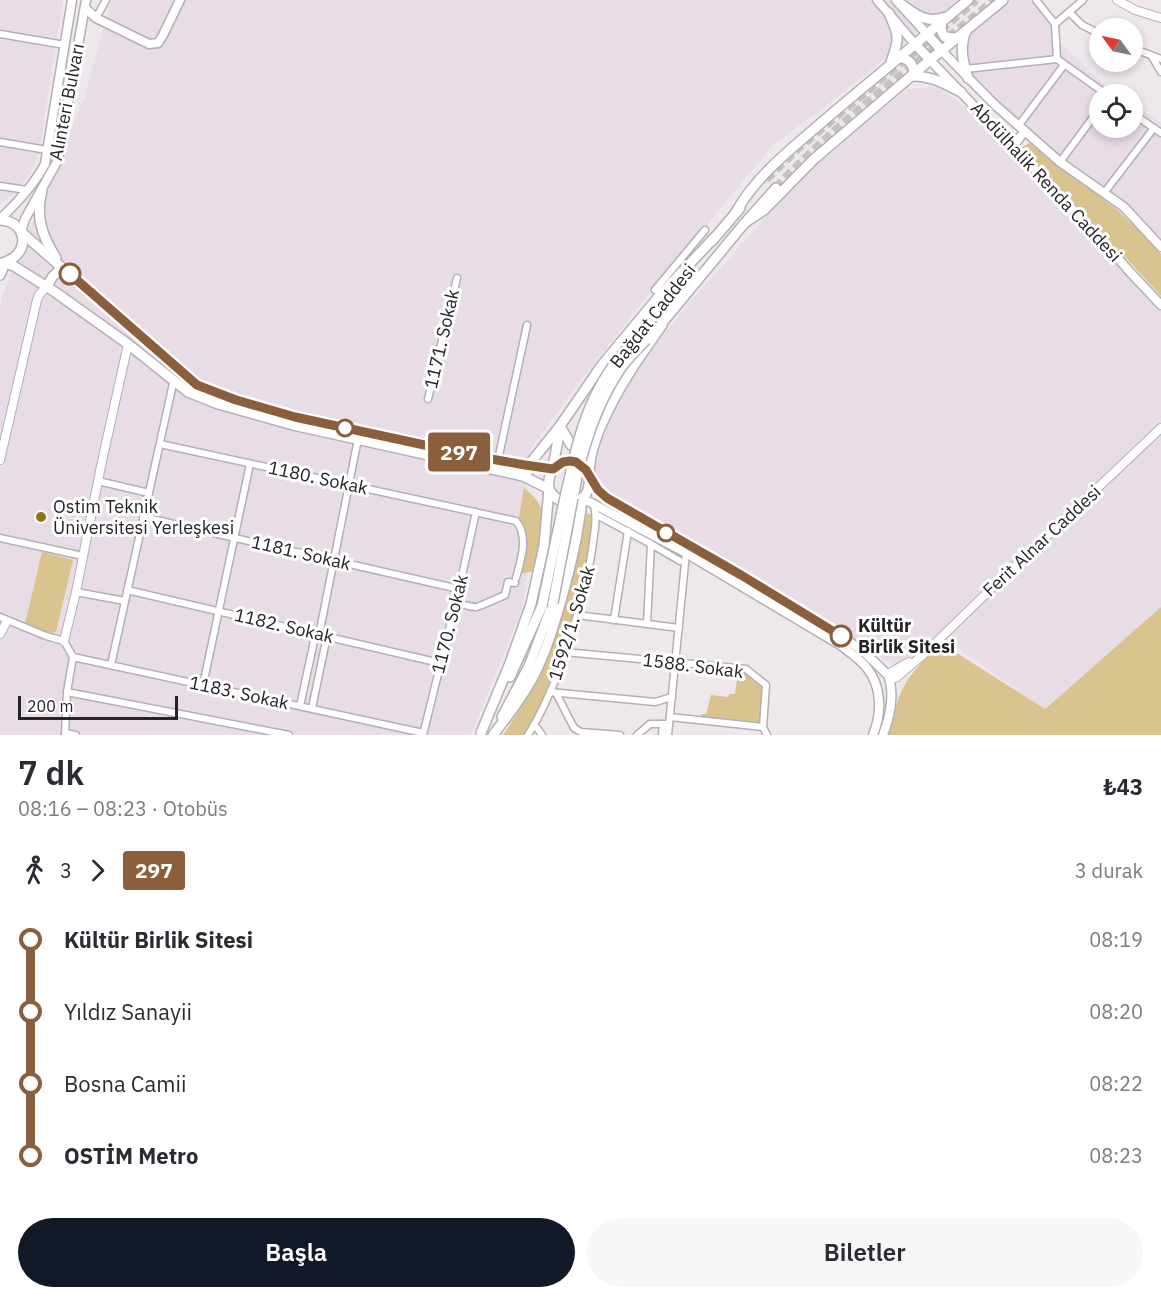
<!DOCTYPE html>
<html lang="tr">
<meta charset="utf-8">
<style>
body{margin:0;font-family:"IBM Plex Sans",sans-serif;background:#f7f7f7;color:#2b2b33;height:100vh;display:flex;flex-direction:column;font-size:22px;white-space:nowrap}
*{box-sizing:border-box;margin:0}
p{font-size:20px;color:#7c7c81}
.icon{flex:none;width:33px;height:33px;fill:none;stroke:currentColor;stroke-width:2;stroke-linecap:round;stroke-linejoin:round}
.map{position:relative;height:735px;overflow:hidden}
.details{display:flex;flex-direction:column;background:#fff;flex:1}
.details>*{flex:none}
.badge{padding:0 12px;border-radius:4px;font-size:21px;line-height:39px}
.needle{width:39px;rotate:303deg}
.tools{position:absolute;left:1089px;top:18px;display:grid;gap:12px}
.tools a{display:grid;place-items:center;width:54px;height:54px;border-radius:50%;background:#fff;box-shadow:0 3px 9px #0003;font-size:30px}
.scale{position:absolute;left:18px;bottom:15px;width:160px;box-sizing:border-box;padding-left:6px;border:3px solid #252325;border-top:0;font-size:16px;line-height:21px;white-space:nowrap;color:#252325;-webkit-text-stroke:4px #fff;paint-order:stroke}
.map>.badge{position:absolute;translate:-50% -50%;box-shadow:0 0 0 3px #fff}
.legs{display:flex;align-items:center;gap:9px;height:66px;padding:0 18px;font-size:20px}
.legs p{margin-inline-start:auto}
.summary{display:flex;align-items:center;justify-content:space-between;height:102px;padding:0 18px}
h1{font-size:33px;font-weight:600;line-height:45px}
.cta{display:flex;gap:12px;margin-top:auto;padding:12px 18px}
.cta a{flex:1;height:69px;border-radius:36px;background:#111827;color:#fff;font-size:24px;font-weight:600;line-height:69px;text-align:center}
.cta a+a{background:#f7f7f7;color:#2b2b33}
ul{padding:0 18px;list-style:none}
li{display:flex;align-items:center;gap:21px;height:72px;font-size:22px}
li i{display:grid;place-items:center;width:9px;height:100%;margin:0 8px;background:currentColor}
li i::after{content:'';width:15px;height:15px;margin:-8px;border:4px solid;border-radius:50%;background:#fff}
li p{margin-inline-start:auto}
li:first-child i{background:linear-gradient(#0000 50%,currentColor 0)}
li:last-child i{background:linear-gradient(currentColor 50%,#0000 0)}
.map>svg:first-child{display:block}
</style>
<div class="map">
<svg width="1161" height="735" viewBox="0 0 1161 735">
<rect width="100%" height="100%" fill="#eee8ed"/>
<g fill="#e8dce7">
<path d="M0 0H63L39 154 31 172 15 193 0 204Z"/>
<path d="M111 0H958L830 103 773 145 640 305 582 379 531 448 527 489 539 504 522 608 471 735H0V311L2 297 51 175 84 99Z"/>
<path d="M996 0H1032L1063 46 1105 85 1118 94H1100V128H1132L1133 104 1161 123V248L1157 243 998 108 973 76 967 63 966 45 971 26 988 6Z"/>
<path d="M933 87 944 92 995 127 1161 305V607L1044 709 942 637 924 654 899 668 601 489 593 468 604 430 627 380 695 296 807 172 907 89Z"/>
</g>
<g fill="#d9c38f">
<path d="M1029 143 1115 208 1143 234 1161 254V296L1094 223 1021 148Z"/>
<path d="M524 488C530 493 536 498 540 505 547 522 538 554 535 571L519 574C525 551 531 538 519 517Z"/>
<path d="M587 513 594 516C587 589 564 672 525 735H503C519 711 535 686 547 659 566 613 576 562 587 513Z"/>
<path d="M42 552 73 560 56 632C46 635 35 628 25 624Z"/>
<path d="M1161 607V735H888C894 720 895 704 902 690 910 672 928 657 941 643L1045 709Z"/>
<path d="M738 672 748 673 765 686 762 725 701 718V714H706L711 695 728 697 729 694H735Z"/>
</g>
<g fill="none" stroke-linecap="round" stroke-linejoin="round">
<g stroke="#c6c1c5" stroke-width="9" stroke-dasharray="9 4.5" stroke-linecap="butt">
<path d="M766 179 797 149 976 0"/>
<path d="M776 188C842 118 920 61 995 0"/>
</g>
<defs>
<g id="minor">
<path d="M1036 0 1055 24 1083 0"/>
<path d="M1069 12 1082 25 1100 34"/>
<path d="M96 18 106 0"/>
<path d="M1055 24 1057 59 1106 94"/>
<path d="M0 34 65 45"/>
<path d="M1132 48 1161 59"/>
<path d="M1151 55 1161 72"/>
<path d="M965 69 1057 59"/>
<path d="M1132 113 1161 133"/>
<path d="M1019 125 1064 65"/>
<path d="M0 142 47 150"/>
<path d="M1060 162 1100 108"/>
<path d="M0 186 27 190"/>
<path d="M1104 193 1154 128"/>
<path d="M655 290 705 230"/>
<path d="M428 399 457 278"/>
<path d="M160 444 516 521C529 536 521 560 516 578"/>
<path d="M498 460 527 325"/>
<path d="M98 481 149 493"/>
<path d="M597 515 651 544 680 561"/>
<path d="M143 517 459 589"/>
<path d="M0 538 83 556"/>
<path d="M127 590 440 663"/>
<path d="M76 592 125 601"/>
<path d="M455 603C462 604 470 607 476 607 479 607 500 597 505 595L508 582 515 583"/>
<path d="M577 615 679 628"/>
<path d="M0 617 46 636 64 641 73 657 423 733"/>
<path d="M614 620 628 531"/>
<path d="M647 624 651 544"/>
<path d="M565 652 746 669 766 685 763 727 767 735"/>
<path d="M111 665 174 379"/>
<path d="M203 685 250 464"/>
<path d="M67 692 289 735"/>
<path d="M550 692 655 702 672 697"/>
<path d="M556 693 574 728 581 732 620 735"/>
<path d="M300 706 314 641 319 635 358 439"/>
<path d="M312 708 327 636"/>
<path d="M670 717 763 727"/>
<path d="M533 727 537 728 542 735"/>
<path d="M65 733 76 735"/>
<path d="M65 735 67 692 73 657"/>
<path d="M423 735 459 589 476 512"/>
<path d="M528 735C553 695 568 647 581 601 586 581 591 562 593 542 595 529 597 518 594 505"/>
<path d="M637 735 650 724H669"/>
<path d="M662 735 663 724"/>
<path d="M668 735 686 553"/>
</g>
<g id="tertiary">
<path d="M1117 0 1135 10 1161 18"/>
<path d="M0 460 37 300 39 295 47 286"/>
<path d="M0 634 7 621"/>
<path d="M64 641 76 592 101 466 128 344"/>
<path d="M888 674 909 662"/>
<path d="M890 680 897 677 924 654 994 586 1161 428"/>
</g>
<g id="secondary">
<path d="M877 0 915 44"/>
<path d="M896 0 927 34"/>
<path d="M85 8 96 18 149 44 158 43 163 35 180 0"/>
<path d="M942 51 995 105 1060 162 1124 207 1161 247"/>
<path d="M930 60 1104 242 1129 271 1161 305"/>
<path d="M1013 146 1025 131"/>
<path d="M0 219C17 203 34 185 45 164L72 0"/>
<path d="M21 232 25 219 58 160 86 0"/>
<path d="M589 476 598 490 607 498 736 572 847 640 865 653 888 675C895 693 890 717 883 735"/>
<path d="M582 498 686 553 842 646C850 653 860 659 867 668 882 687 882 713 873 735"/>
</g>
<g id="primary">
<path d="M901 4C917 15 926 24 946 17"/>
<path d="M889 13C899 36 900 38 891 62"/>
<path d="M942 22C941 28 940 31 945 37L957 38"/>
<path d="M966 31C959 48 963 61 968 78"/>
<path d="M927 34 968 0"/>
<path d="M915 44 930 60 1003 0"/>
<path d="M899 57C910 60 913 63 914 74"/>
<path d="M911 76C930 75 945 84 961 92"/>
<path d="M42 190C35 216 42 236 56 258"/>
<path d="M736 212C757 175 790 150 821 123 856 93 892 64 927 34L942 51"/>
<path d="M0 220C29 221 31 256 2 263"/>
<path d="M746 222 764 210 813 160 930 60"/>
<path d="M21 232 197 385 236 400 295 418 480 457 525 465 553 469"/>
<path d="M712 241 740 208"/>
<path d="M5 263 14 266 55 292 128 344 188 392 218 404 293 425 523 476 549 489"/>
<path d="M0 275 5 263"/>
<path d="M47 286 53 276 62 268"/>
<path d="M658 328 743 225 776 188"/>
<path d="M636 337 681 280"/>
<path d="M560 426 571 445 582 449"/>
<path d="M553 469C561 461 570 459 580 465"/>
<path d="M530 470 528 466 560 426 602 365 661 294 715 237"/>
<path d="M549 489C556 503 575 510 586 494 592 485 588 473 590 463 591 454 594 444 597 436 599 429 603 422 606 415 622 381 641 355 662 325"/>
<path d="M565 497 571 471"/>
<path d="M573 498 578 472"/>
<path d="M510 677 542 606"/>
<path d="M502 717 529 666 553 603"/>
<path d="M481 733 510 663 531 604 544 546 549 489C547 478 551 475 553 465 556 453 558 439 560 426"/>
<path d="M493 735C507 717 521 699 532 679 546 653 554 625 562 597 571 565 579 532 582 498"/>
</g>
</defs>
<use href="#minor" stroke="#b5afb5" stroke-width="9"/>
<use href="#tertiary" stroke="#b5afb5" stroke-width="10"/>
<use href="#secondary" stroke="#b5afb5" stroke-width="11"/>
<use href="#primary" stroke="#b5afb5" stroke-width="12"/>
<use href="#minor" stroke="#fff" stroke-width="6"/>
<use href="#tertiary" stroke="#fff" stroke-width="8"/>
<use href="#secondary" stroke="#fff" stroke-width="8"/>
<use href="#primary" stroke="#fff" stroke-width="9"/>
<defs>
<g id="primary-bridge">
<path d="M571 471C579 435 589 401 610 370 618 358 628 348 636 337"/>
<path d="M578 472C587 435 599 400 621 368 628 358 637 349 646 340"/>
<path d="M553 603 573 498"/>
<path d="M542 606 565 497"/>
</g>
</defs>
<use href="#primary-bridge" stroke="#b5afb5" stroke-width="12" stroke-linecap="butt"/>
<use href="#primary-bridge" stroke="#fff" stroke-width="9"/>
</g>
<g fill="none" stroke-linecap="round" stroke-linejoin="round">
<defs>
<path id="line-1" d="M70 274 197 385 236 400 295 417 480 457 525 465 553 469 563 462 570 461 576 462 586 470 598 490 607 498 741 575 841 636"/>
</defs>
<use href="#line-1" stroke="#fff" stroke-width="14"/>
<use href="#line-1" stroke="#8b5e3c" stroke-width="9"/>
</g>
<g fill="#fff" stroke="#8b5e3c" stroke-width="3">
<circle cx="70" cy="274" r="10"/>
<circle cx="345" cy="428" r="8"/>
<circle cx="666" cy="533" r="8"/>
<circle cx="841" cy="636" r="10"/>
</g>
<circle fill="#93741b" stroke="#fff" stroke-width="2" cx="41" cy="517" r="6"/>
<g text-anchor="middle" stroke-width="6" stroke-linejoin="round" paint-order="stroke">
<g font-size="18" fill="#252325" stroke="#fff">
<text transform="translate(67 102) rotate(-79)" y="6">Alınteri Bulvarı</text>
<text transform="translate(1046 182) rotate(47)" y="6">Abdülhalik Renda Caddesi</text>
<text transform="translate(653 316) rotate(-52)" y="6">Bağdat Caddesi</text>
<text transform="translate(442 339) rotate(-77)" y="6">1171. Sokak</text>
<text transform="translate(318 478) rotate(12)" y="6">1180. Sokak</text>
<text transform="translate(1042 541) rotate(-43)" y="6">Ferit Alnar Caddesi</text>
<text transform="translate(301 553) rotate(13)" y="6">1181. Sokak</text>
<text transform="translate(572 623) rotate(-73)" y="6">1592/1. Sokak</text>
<text transform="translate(450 624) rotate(-76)" y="6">1170. Sokak</text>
<text transform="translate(284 626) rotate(13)" y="6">1182. Sokak</text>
<text transform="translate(693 666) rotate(7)" y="6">1588. Sokak</text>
<text transform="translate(239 693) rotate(12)" y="6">1183. Sokak</text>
</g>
<g font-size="18" fill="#252325" stroke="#fff" text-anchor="start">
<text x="53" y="513">Ostim Teknik<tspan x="53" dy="21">Üniversitesi Yerleşkesi</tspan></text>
</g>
<g font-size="18" font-weight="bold" fill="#252325" stroke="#fff" text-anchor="start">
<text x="858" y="632">Kültür<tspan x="858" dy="21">Birlik Sitesi</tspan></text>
</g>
</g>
</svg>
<div class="tools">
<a><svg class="needle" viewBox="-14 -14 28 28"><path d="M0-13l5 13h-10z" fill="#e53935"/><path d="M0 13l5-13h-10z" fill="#7c7c81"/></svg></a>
<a><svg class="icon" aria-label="locate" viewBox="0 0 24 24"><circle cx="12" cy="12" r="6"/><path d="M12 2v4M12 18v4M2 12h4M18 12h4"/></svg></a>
</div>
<div class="scale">200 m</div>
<b class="badge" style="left:459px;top:452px;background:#8b5e3c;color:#fff">297</b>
</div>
<section class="details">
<div class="summary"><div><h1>7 dk</h1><p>08:16 – 08:23 · Otobüs</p></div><b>₺43</b></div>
<div class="legs"><svg class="icon" aria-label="walk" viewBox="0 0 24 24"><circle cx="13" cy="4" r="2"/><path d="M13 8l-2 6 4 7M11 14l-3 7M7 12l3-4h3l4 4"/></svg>3<svg class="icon" aria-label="forward" viewBox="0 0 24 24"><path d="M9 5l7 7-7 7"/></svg><b class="badge" style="background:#8b5e3c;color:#fff">297</b><p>3 durak</p></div>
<ul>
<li><i style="color:#8b5e3c"></i><b>Kültür Birlik Sitesi</b><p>08:19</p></li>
<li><i style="color:#8b5e3c"></i><span>Yıldız Sanayii</span><p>08:20</p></li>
<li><i style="color:#8b5e3c"></i><span>Bosna Camii</span><p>08:22</p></li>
<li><i style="color:#8b5e3c"></i><b>OSTİM Metro</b><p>08:23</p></li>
</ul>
<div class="cta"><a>Başla</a><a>Biletler</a></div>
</section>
